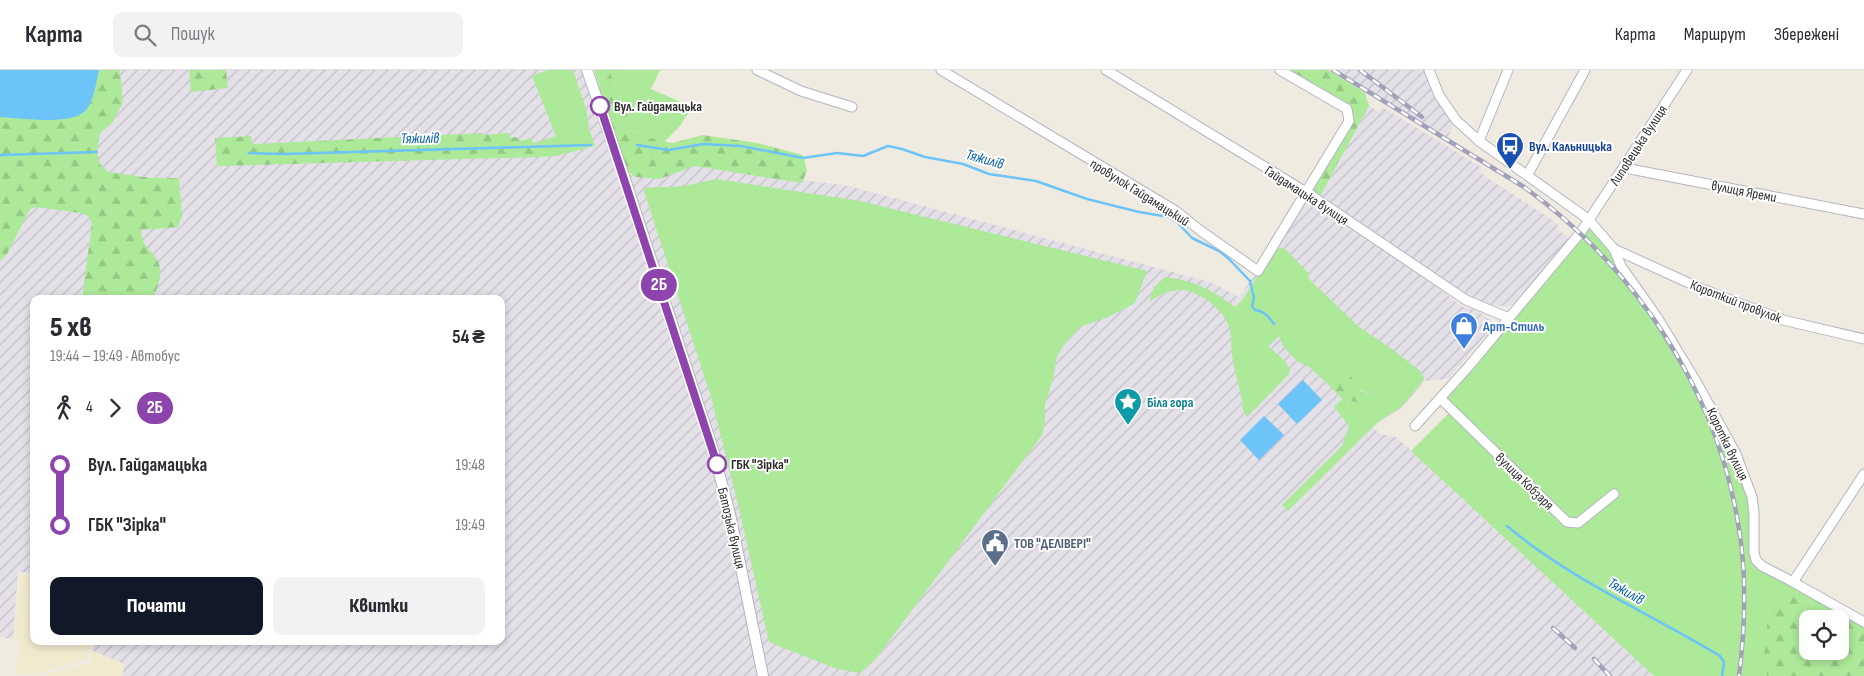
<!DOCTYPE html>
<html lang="uk">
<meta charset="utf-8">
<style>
body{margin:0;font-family:"Sofia Sans Condensed",sans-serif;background:#f2f2f3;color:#2b2b33;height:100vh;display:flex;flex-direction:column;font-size:19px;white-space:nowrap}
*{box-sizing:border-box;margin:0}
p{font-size:16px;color:#7c7c81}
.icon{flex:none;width:28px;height:28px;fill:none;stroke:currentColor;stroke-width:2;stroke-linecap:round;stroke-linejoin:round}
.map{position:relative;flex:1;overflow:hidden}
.side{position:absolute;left:30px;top:225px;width:475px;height:350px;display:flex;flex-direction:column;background:#fff;border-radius:10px;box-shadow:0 2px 8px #0003}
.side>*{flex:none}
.badge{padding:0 10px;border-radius:16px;font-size:18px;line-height:32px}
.buttons{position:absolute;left:1799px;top:540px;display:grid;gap:10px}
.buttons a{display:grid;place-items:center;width:50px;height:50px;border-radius:10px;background:#fff;box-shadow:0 2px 8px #0003;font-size:25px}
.map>.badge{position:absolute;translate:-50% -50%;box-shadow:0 0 0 2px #fff}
.legs{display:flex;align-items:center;gap:8px;height:55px;padding:0 20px;font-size:16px}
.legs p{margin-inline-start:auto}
.headline{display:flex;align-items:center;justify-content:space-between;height:85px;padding:0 20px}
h1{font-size:28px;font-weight:800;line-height:38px}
.action{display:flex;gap:10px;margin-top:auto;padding:10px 20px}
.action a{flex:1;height:58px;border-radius:10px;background:#111827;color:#fff;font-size:20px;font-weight:800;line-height:58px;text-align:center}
.action a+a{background:#f2f2f3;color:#2b2b33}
ul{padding:0 20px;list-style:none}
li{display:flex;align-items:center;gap:18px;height:60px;font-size:19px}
li i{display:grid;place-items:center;width:8px;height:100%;margin:0 6px;background:currentColor}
li i::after{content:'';width:12px;height:12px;margin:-6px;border:4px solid;border-radius:50%;background:#fff}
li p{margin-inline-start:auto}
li:first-child i{background:linear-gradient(#0000 50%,currentColor 0)}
li:last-child i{background:linear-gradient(currentColor 50%,#0000 0)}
header{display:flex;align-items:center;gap:30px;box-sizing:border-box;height:70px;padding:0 25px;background:#fff;border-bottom:1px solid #e1e1e2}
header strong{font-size:24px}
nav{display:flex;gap:28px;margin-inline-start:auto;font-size:18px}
.search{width:350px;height:45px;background:#f2f2f3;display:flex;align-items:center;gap:12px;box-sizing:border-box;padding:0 18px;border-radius:10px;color:#7c7c81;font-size:19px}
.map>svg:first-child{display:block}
</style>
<header>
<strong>Карта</strong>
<div class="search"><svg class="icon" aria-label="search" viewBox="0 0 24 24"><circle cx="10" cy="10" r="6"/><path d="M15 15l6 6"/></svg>Пошук</div>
<nav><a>Карта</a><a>Маршрут</a><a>Збережені</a></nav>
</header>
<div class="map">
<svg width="1864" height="606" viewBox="0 0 1864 606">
<defs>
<pattern id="industrial-furrows" width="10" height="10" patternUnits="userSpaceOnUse" patternTransform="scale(1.25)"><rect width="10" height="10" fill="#e3e0e8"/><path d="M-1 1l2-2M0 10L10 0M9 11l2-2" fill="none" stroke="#c3c0c7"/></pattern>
<pattern id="forest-firs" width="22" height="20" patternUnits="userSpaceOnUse" patternTransform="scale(1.25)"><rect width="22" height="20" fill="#ace999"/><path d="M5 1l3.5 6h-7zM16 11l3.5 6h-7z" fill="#94c884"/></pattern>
</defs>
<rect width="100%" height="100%" fill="#f0ebe0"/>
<g fill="url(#industrial-furrows)">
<path d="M0 0H588L625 106 699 95 848 116 1210 212 1239 227 1308 128 1434 215 1461 236 1478 241 1495 254 1448 309 1425 311 1401 338 1378 353 1373 358 1380 364 1396 367 1654 606H123V594L93 581 94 571H501V229H34V503L18 502 13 569 0 567Z"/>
<path d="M1333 0H1429L1456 50 1446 70Z"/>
<path d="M1369 36 1379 42 1382 37 1481 97 1479 102 1558 154 1556 158 1569 168 1556 187 1522 228 1515 234 1508 237 1486 234 1475 229 1319 128Z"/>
</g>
<g fill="#f2eacf">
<path d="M20 505 34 506V571H91L87 589 31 605 16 603 20 571 13 569Z"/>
<path d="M93 581 124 594 123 606H41L90 593Z"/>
</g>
<g fill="#ace999">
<path d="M548 0H573L586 39 589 59 595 76 556 86 540 87 534 73 556 66 532 6Z"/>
<path d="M609 0H660L651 19 692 37 680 56 664 72 641 66 626 43Z"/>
<path d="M716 109 860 131 1147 201 1135 233 1108 247 1080 257 1066 272 1057 286 1053 309 1045 334V353L1042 365 875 590 860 603 837 599 769 572 738 434 711 327 643 118 684 116Z"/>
<path d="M1588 149 1614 179 1721 357 1752 427 1755 486 1821 529C1816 530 1811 533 1805 532 1793 530 1786 520 1773 526L1769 539 1765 603 1767 606H1654L1411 381 1452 340 1446 322Z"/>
<path d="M1276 177 1285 179 1308 203 1309 209 1358 256 1393 280 1419 300 1424 307 1423 311 1401 337 1378 352 1288 441 1282 435 1342 376 1349 356 1334 337 1342 329 1356 332 1368 323 1358 319 1341 303 1328 314 1309 297 1297 291 1283 276 1279 266 1268 276 1284 290 1290 299 1289 304 1247 347C1241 341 1243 334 1241 326 1238 312 1234 299 1232 285 1231 275 1232 264 1228 254 1224 243 1209 230 1198 225 1181 215 1164 221 1149 232L1154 217 1165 207C1192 210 1213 220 1235 237L1243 229Z"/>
</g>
<g fill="url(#forest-firs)" fill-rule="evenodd">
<path d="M99 0H120L123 32 113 52 100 63 97 82 100 94 108 102 151 108H179L182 145 178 157 141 160C142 179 153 179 159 194 163 205 157 218 153 229H82L92 153 88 146 81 143 36 137 30 139 7 184 0 191V47L59 49 90 34Z"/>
<path d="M189 0H226L228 18 191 22Z"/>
<path d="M594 0H609L626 43 641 66 672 73 703 65 757 73 803 85 807 101 802 113 695 96 659 109 636 107 627 101Z"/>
<path d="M1285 0H1328L1365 23 1369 36 1319 128 1315 122 1314 116 1351 51 1348 38Z"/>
<path d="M483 63 484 65 509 63 510 68 516 67 521 71 531 68 540 87 217 96 215 68 251 66 252 74Z"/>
<path d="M1341 303 1351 306C1353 310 1355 315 1358 318 1364 325 1374 324 1373 336L1367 339 1356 332 1342 329 1328 314Z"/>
<path d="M1779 524C1799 525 1798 536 1821 529L1864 552V606H1767L1763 595 1770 531 1773 526ZM1808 549H1840V581H1808Z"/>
</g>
<g fill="#6dc4f8">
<path d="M0 0H99C96 12 94 32 85 41 69 56 21 48 0 47Z"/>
<path d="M1303 310 1322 330 1297 354 1278 334Z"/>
<path d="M1264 346 1284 365 1259 390 1240 370Z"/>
</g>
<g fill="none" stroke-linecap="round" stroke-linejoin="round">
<g stroke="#6dc4f8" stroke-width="2.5">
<path d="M637 75 669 80 703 74 741 76 803 88 837 83 863 86 888 76 902 79 925 87 963 94 989 104 1036 111 1087 129 1139 142 1169 147 1178 153 1192 168 1219 181 1228 188 1250 211 1254 228 1252 236 1255 240C1264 241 1269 247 1274 254"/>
<path d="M249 83 284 84 591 75"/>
<path d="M0 85 97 82"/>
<path d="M1507 456C1571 510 1649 543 1720 586L1724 592 1722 606"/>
</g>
<defs>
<g id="minor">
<path d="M757 0 801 21 852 37"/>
<path d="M941 0 1176 141 1201 161 1258 201 1349 51 1347 39 1280 0"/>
<path d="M1106 0 1306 122 1466 230 1509 248"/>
<path d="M1429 0 1439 25 1456 50 1479 71 1588 149 1614 179 1621 196 1657 247 1697 313 1736 384 1752 427 1754 443V482L1756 490 1762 496 1793 512 1864 404"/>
<path d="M1479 71 1508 0"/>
<path d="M1625 98 1864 144"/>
<path d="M1528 104 1585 0"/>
<path d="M1614 179 1702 219 1783 250 1864 269"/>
<path d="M1441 329 1567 452 1578 453 1614 424"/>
<path d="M1415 356 1469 296 1581 162 1687 0"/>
<path d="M1793 512 1864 552"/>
</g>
<path id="tertiary" d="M587 0 624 106 711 373 730 444 763 606"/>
</defs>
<use href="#minor" stroke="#b4b4c2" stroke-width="11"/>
<use href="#tertiary" stroke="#b4b4c2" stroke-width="12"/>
<use href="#minor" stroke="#fff" stroke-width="9"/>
<use href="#tertiary" stroke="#fff" stroke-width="10"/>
<defs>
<g id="rail">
<path d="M1333 0 1524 117C1636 198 1718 321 1739 459 1747 507 1745 558 1739 606"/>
<path d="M1360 0 1422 47"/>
<path d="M1553 558 1575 578"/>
<path d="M1594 589 1610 606"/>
</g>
</defs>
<use href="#rail" stroke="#a1a2b9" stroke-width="4.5"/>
<use href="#rail" stroke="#fff" stroke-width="2.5" stroke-dasharray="8" stroke-linecap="butt"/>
</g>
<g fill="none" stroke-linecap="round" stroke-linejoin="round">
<defs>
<path id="line-1" d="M600 36 717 394"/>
</defs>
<use href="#line-1" stroke="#fff" stroke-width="11"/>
<use href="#line-1" stroke="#8e44ad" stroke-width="8"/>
</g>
<defs>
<symbol id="bus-pin" viewBox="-11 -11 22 30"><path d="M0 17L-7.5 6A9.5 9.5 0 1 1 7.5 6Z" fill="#1a4fb4" stroke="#fff"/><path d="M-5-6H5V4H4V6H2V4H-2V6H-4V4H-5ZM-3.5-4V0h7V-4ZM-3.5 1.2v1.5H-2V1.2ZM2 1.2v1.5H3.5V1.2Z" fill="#fff"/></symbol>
<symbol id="shop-pin" viewBox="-11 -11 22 30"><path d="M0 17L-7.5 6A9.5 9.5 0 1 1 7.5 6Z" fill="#3f7fe0" stroke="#fff"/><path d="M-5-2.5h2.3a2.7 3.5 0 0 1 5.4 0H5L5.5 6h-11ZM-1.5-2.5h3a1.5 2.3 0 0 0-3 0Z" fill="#fff"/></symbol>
<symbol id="sight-pin" viewBox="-11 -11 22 30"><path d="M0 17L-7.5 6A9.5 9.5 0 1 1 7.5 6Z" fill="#0f9aa8" stroke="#fff"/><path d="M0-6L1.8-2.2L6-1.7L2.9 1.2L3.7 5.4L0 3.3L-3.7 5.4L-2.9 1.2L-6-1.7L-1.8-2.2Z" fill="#fff"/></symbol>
<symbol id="civic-pin" viewBox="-11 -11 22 30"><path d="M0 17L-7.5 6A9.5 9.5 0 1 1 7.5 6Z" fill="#5c6f8a" stroke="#fff"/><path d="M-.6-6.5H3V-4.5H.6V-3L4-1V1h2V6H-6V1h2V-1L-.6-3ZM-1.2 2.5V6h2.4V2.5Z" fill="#fff"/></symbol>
</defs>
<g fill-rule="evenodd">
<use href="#bus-pin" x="1494" y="60" width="32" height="43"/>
<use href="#shop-pin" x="1448" y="240" width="32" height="43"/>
<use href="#sight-pin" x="1112" y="316" width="32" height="43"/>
<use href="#civic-pin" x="979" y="457" width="32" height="43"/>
</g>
<g fill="#fff" stroke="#8e44ad" stroke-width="2.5">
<circle cx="600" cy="36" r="9"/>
<circle cx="717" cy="394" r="9"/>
</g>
<g text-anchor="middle" stroke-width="4" stroke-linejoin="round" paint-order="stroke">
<g font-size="14" font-weight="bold" fill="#2e2e2e" stroke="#fff" text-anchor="start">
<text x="614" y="41">Вул. Гайдамацька</text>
<text x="731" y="399">ГБК "Зірка"</text>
</g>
<g font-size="14" fill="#2e2e2e" stroke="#fff">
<text transform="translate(1638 75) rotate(-57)" y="5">Липовецька вулиця</text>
<text transform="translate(1744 121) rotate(11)" y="5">вулиця Яреми</text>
<text transform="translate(1140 122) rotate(32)" y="5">провулок Гайдамацький</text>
<text transform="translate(1307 125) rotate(33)" y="5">Гайдамацька вулиця</text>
<text transform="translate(1736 231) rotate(21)" y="5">Короткий провулок</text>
<text transform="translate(1728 374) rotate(64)" y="5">Коротка вулиця</text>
<text transform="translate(1525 411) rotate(44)" y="5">вулиця Кобзаря</text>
<text transform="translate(732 458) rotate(77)" y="5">Батозька вулиця</text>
</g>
<g font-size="14" font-weight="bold" fill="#164399" stroke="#fff" text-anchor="start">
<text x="1529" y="81">Вул. Кальницька</text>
</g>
<g font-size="14" font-weight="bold" fill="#366cbe" stroke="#fff" text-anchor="start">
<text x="1483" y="261">Арт-Стиль</text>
</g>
<g font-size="14" font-weight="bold" fill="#0d838f" stroke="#fff" text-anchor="start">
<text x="1147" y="337">Біла гора</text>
</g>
<g font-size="14" font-weight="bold" fill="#4e5e75" stroke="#fff" text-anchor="start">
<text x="1014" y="478">ТОВ "ДЕЛІВЕРІ"</text>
</g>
<g font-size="15" font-style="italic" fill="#0360ac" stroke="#fff">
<text transform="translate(420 68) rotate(-1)" y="5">Тяжилів</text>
<text transform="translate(985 89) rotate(16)" y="5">Тяжилів</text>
<text transform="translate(1626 521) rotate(30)" y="5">Тяжилів</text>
</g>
</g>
</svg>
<div class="buttons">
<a><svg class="icon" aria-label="locate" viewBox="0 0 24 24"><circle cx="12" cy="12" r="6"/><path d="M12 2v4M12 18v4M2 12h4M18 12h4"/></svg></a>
</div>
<b class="badge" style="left:659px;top:215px;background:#8e44ad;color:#fff">2Б</b>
<section class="side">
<div class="headline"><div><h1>5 хв</h1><p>19:44 – 19:49 · Автобус</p></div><b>54 ₴</b></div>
<div class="legs"><svg class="icon" aria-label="walk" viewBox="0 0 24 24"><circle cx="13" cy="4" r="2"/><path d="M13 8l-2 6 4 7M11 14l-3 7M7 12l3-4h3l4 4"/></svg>4<svg class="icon" aria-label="forward" viewBox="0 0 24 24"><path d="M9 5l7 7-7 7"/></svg><b class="badge" style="background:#8e44ad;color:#fff">2Б</b></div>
<ul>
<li><i style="color:#8e44ad"></i><b>Вул. Гайдамацька</b><p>19:48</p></li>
<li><i style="color:#8e44ad"></i><b>ГБК &quot;Зірка&quot;</b><p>19:49</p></li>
</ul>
<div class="action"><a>Почати</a><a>Квитки</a></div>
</section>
</div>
